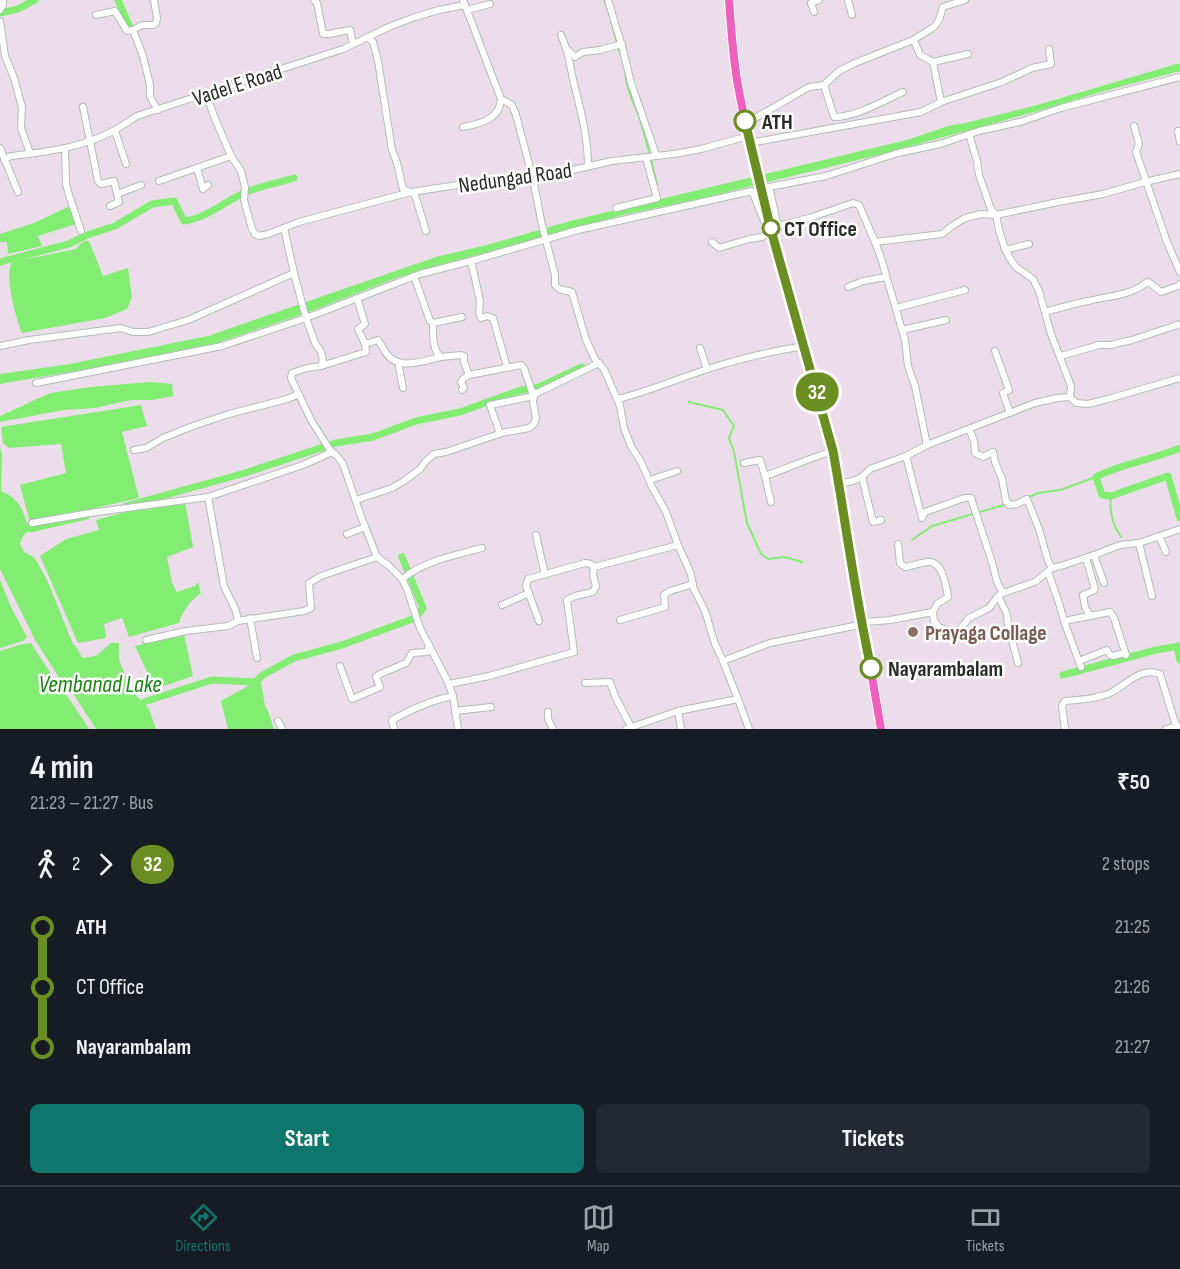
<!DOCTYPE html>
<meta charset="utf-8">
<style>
body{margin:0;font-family:"Sofia Sans Condensed",sans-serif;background:#242831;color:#f1f3f6;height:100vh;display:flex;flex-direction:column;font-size:22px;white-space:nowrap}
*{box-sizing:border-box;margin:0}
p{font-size:20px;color:#9ea1a6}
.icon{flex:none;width:33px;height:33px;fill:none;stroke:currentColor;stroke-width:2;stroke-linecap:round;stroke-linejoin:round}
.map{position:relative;height:729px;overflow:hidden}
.sheet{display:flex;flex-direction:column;background:#171b24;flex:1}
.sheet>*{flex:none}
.badge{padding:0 12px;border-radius:20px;font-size:21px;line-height:39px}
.map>.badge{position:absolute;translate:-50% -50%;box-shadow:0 0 0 3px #fff}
.legs{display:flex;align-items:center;gap:9px;height:66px;padding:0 30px;font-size:20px}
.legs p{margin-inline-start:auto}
.overview{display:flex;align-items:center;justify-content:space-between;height:102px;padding:0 30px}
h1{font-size:33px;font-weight:700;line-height:45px}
.cta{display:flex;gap:12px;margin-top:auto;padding:12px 30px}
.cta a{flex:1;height:69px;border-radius:9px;background:#0f766e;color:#fff;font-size:24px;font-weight:700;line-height:69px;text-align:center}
.cta a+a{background:#242831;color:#f1f3f6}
ul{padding:0 30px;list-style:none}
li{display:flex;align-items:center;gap:21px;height:60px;font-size:22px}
li i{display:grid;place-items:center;width:9px;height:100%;margin:0 8px;background:currentColor}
li i::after{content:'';width:15px;height:15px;margin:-8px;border:4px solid;border-radius:50%;background:#171b24}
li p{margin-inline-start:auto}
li:first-child i{background:linear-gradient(#0000 50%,currentColor 0)}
li:last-child i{background:linear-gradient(currentColor 50%,#0000 0)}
.menu{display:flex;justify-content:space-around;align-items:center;height:84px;border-top:2px solid #363941;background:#171b24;font-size:16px;color:#9ea1a6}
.menu a{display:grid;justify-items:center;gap:3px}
.menu .active{color:#0f766e}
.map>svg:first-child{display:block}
</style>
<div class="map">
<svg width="1180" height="729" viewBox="0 0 1180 729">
<rect width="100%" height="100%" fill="#ecddea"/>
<g fill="#83ec72">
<path d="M1180 63V71L1104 91 1038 111 886 153 703 198 623 215 426 269 399 277 309 312 217 343 87 369 0 384V374L70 364 208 336 436 257 487 245 574 220 907 140 948 126 966 123 1034 106Z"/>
<path d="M72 205 79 223 38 236 42 246 8 254 7 242H0V234L34 223Z"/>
<path d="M85 241H89L103 276 128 268 132 298 127 309 105 318 22 333C16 318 4 276 12 262L76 249 79 245Z"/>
<path d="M150 382 172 384 173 396 153 400H131L95 408 64 410 0 422V416L50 393 91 387Z"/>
<path d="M141 405 147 426 122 432 139 498 30 523 20 485 66 473 61 444 9 448 3 443 1 427Z"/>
<path d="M0 447 2 455 1 491C22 500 21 510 30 529L23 536 20 544 24 552 34 557 39 565 48 582 73 644 78 649 82 658 96 656 111 643H119V660L132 691 149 709 156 729H96L70 689 60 679 35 640 0 569Z"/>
<path d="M184 496 193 547 167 557 172 583 177 592 195 586 198 582 201 593C190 601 183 610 179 623L129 637 122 618 104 624 106 638 78 643 40 556 66 539 99 530 96 520Z"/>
<path d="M0 580 11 607 27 637 23 641 0 648Z"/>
<path d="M184 634 193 676 155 689 135 646Z"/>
<path d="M31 643C49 673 71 699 89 729H0V651L19 645Z"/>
<path d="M255 682 261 683 265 706 268 711 274 729H228L221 701Z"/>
</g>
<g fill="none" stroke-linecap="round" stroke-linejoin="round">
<g stroke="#83ec72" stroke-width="2">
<path d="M604 0 608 10"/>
<path d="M611 21 618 48 621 56"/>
<path d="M625 70C626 91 634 101 640 120 647 142 652 163 657 185"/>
<path d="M689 402 723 410 734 426 729 438 734 452 747 523 761 554 768 559 785 557 802 562"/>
<path d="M1111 496C1109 511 1112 524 1121 537"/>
<path d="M1027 498 1038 493 1060 490 1096 477"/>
<path d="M912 540 932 526 1007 504"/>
</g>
<g stroke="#83ec72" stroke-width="7">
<path d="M118 0 130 27"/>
<path d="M0 13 18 9 35 0"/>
<path d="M0 262 69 244 87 235 115 226 152 204 174 201 184 221C207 218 224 202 244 193 260 186 278 183 294 178"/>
<path d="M1180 448C1153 460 1122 463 1096 477L1102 495 1111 496 1168 476 1180 518"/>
<path d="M126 506 245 473 336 443 373 437 416 421 460 412 521 390 539 387 582 367"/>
<path d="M30 529 86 516"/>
<path d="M1177 647 1180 660"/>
<path d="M1063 675 1156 650 1180 646"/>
<path d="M144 702 212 680 255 682 263 675 294 658 342 645 415 618 423 608 402 557"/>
</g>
<defs>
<g id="minor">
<path d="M154 0 157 18 156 23 153 25H142L133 30 143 56 150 85V97L158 110"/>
<path d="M314 0 317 3 323 34H329L350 30 353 44"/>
<path d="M463 0 501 99 512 105 516 115 533 179 542 225 555 275V285L559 289 572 292 586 340 596 361 604 369 620 406 624 428 631 446 641 462 652 487 666 512 678 545 691 574 693 587 705 611 715 644 723 661"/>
<path d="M608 0 623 50 631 83 656 155"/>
<path d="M848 0 852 15"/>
<path d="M0 10 3 5V0"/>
<path d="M467 10 490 4"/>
<path d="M814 12 811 3 819 0"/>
<path d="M96 15 115 11 127 31 133 30"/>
<path d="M0 21 5 56 14 78 22 107 21 128 30 153"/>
<path d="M561 35C569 52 570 66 574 84 581 111 588 138 588 166"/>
<path d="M367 37 373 42 378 61 392 150 397 163 403 189 411 192 415 195 426 231"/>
<path d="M913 40 916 45 920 55 933 62 968 54"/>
<path d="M568 50 575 57 583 52 600 50 622 44"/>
<path d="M933 62 941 102"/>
<path d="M824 85 834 117C856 117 883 101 903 92"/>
<path d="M206 94 214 116 231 156 241 171 245 187 244 200 252 229 255 234 259 236 268 234 299 222 411 192 504 178 533 179 612 161 674 154 701 149 748 136"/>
<path d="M83 107 98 181 101 184 114 181 119 202 110 206"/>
<path d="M745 124 809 87 824 85 839 71 855 63 913 40 934 27 939 20 943 7 965 0"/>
<path d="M1134 126 1139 144 1136 152 1167 242 1180 272"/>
<path d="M463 127C480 124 500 119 501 99"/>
<path d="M115 131 126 164"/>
<path d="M1178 131 1180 142"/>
<path d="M969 134 977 161 979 175 991 209 996 215 999 230 1004 246 1009 257 1016 267 1033 279 1039 291 1051 334 1071 386 1070 397"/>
<path d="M755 142 921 112 941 102 1002 82 1032 68 1051 64 1049 49"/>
<path d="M0 148 18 192"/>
<path d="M65 148 66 184 69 195 81 231"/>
<path d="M4 159 11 156C45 152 82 148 113 131 121 127 129 121 137 116L343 49 391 26 415 17 439 10 465 5"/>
<path d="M197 168 203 189 208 185"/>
<path d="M159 181 231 156"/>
<path d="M117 194 141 185"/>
<path d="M616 208 657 198 646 158"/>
<path d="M778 226 769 187 826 176 898 153 940 144 979 131 1020 122 1061 108 1180 77"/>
<path d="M284 228 294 273 306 318 315 343 321 352 323 360 321 366 307 368 292 373 291 378 311 420 330 450 338 457 343 464 362 519 377 557 389 566 402 579 407 589 420 628 447 680 453 696 458 729"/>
<path d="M712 242 719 248 749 239 762 237 778 226 809 218 853 203 859 205 875 242 942 234 952 226 965 218 981 214 996 215 1058 202 1103 194 1145 182 1180 174"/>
<path d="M875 242 881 258 905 340 908 366 915 386 927 445"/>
<path d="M1005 250 1029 244"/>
<path d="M471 261 480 300 479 313 481 318 487 316 493 318 507 367"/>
<path d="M414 276 430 321 433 323C433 334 432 350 441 357L461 355 464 356V362L469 375"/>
<path d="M848 287 863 281 886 277"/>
<path d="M357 298 365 324 358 329 365 344 378 340C381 344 383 349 386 353 398 371 423 361 441 357"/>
<path d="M896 308 965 290"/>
<path d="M1045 312C1059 308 1073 304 1088 301 1107 296 1131 296 1147 282 1154 284 1155 288 1161 292L1178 286 1180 284"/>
<path d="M433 323 462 317"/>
<path d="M902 330 946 320"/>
<path d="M0 346 29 340 121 328 133 332H148L188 320 294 273"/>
<path d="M700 348 707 369"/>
<path d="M995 351 1009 390 1003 393 1010 413"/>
<path d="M1061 356 1099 345H1110L1132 340 1180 324"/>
<path d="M398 362 403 388"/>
<path d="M321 366 366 352 365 344"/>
<path d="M36 383 222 346 306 318 420 274 471 261 578 230 752 191 764 221 769 227"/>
<path d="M462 390 464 388 461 382 463 379 469 375 521 365 524 368 532 392 537 393"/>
<path d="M618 399C650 391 682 377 714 367 743 358 773 351 804 346"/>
<path d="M969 429 974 441 975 453 983 457 993 452 995 462 1002 479 1006 501 1009 505 1017 504 1027 499 1039 529 1048 561 1052 568"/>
<path d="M500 434 490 405 534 396"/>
<path d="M134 450 146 448 163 438 193 426 229 414 287 399 299 394"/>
<path d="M332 452 303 465 208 497 224 586 236 611 238 621 304 611 311 608 309 583 321 576 377 557"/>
<path d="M906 456 922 518 925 512 964 498H971L992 562 997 582 1003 593"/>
<path d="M744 463 760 460 765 476"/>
<path d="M862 477 873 522 881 520"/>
<path d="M650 480 677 471"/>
<path d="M839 484 853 481 862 477 870 469 906 456 927 445 1035 403 1057 398 1070 397 1076 403 1088 404 1108 399 1180 378"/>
<path d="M356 500 392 488 404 481 420 469 426 461 434 454 446 452 502 433 529 428 534 424 536 418 533 402 534 396 537 393 599 363"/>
<path d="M771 502 765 476C788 468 810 458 833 451"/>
<path d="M32 523 90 513 208 497"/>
<path d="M347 534 365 527"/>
<path d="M536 535 545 575"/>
<path d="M1159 536 1166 552"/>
<path d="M1139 543 1152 596"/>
<path d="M898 544 900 563 905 567C913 566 921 562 929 562 943 562 946 586 948 597L937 604 933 612"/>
<path d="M1094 555 1104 583"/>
<path d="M1086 558 1095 589 1093 591 1083 595 1085 607 1090 616 1110 612 1114 618 1126 655"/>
<path d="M1048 572 1059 603 1064 621 1081 667"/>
<path d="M402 579C424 561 455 555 482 548"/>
<path d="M998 596 1007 614 1008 626 1018 663"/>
<path d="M502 605 529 593"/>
<path d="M250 618 257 658"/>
<path d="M620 620 665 607 664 595 670 591 693 584"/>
<path d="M539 621 526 586 528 579 585 563 591 564 594 567 678 545"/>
<path d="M1064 621 1090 616"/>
<path d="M146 640 186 631 228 626 238 621"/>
<path d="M1079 661 1107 650 1110 655 1113 656 1125 653"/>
<path d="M340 666 352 699 380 687 376 677 380 674 406 663 412 653 427 652 429 646"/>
<path d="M585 683 610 682 615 696 631 727"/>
<path d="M449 684 489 676 574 652 567 600 575 596 593 592 596 586 593 575 594 567"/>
<path d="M738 699 749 729"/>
<path d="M455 711 491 707"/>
<path d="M678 711 681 729"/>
<path d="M548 712V719L553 729"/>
<path d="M278 721 282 729"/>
<path d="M394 729 392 720C412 709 431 700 453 696"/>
<path d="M626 729 678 711 738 699 723 661 770 643 854 626 865 622 890 620 933 612 934 621 939 627 948 631H954L960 629 969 618 989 608 998 596 1003 593 1035 582 1052 568 1061 566 1094 555 1120 545 1139 543 1180 529"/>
<path d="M1065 729 1062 706 1065 701C1078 700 1095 699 1108 694 1125 687 1139 666 1160 674L1176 726"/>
<path d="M1166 729 1180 726"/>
</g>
<path id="major" d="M729 0C731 28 733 58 738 86 761 209 800 330 833 451L839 484 861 623 871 671 881 729"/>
</defs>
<use href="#minor" stroke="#b1beb6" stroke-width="8"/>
<use href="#major" stroke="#fff" stroke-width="10"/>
<use href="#minor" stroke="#fff" stroke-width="6"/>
<use href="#major" stroke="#ee60bb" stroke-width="8"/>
</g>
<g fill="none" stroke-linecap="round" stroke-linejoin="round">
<defs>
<path id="line-1" d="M745 121 771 230 833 451C846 523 855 596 871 668"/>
</defs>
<use href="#line-1" stroke="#fff" stroke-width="14"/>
<use href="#line-1" stroke="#6b8e23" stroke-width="9"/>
</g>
<g fill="#fff" stroke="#6b8e23" stroke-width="3">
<circle cx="745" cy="121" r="10"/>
<circle cx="771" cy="228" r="8"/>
<circle cx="871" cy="668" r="10"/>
</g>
<circle fill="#8d6e63" stroke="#fff" stroke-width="2" cx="913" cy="632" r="6"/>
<g text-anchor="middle" stroke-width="5" stroke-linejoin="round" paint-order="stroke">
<g font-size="22" fill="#2b2b2b" stroke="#fff">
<text transform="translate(237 84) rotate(-18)" y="8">Vadel E Road</text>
<text transform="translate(515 177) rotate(-8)" y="8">Nedungad Road</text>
</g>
<g font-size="22" font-weight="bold" fill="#2b2b2b" stroke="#fff" text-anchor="start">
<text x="762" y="129">ATH</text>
<text x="784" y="236">CT Office</text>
<text x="888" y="676">Nayarambalam</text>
</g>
<g font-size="22" font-weight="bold" fill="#785e54" stroke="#fff" text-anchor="start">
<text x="925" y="640">Prayaga Collage</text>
</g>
<g font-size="24" font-style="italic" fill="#188510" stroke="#fff">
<text x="100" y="692">Vembanad Lake</text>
</g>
</g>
</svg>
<b class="badge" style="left:817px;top:392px;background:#6b8e23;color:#fff">32</b>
</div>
<section class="sheet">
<div class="overview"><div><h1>4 min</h1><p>21:23 – 21:27 · Bus</p></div><b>₹50</b></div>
<div class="legs"><svg class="icon" aria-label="walk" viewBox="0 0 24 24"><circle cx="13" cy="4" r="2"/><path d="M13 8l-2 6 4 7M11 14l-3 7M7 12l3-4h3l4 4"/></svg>2<svg class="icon" aria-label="forward" viewBox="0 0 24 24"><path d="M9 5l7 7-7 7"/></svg><b class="badge" style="background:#6b8e23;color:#fff">32</b><p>2 stops</p></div>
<ul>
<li><i style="color:#6b8e23"></i><b>ATH</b><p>21:25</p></li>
<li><i style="color:#6b8e23"></i><span>CT Office</span><p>21:26</p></li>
<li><i style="color:#6b8e23"></i><b>Nayarambalam</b><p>21:27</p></li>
</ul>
<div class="cta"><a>Start</a><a>Tickets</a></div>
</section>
<nav class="menu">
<a class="active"><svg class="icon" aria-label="directions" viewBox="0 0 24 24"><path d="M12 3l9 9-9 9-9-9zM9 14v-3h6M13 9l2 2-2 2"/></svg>Directions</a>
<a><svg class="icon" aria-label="map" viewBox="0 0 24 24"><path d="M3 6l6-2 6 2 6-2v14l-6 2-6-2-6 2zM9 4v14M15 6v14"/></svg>Map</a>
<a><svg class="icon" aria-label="tickets" viewBox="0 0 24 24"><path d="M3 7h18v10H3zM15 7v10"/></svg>Tickets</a>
</nav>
